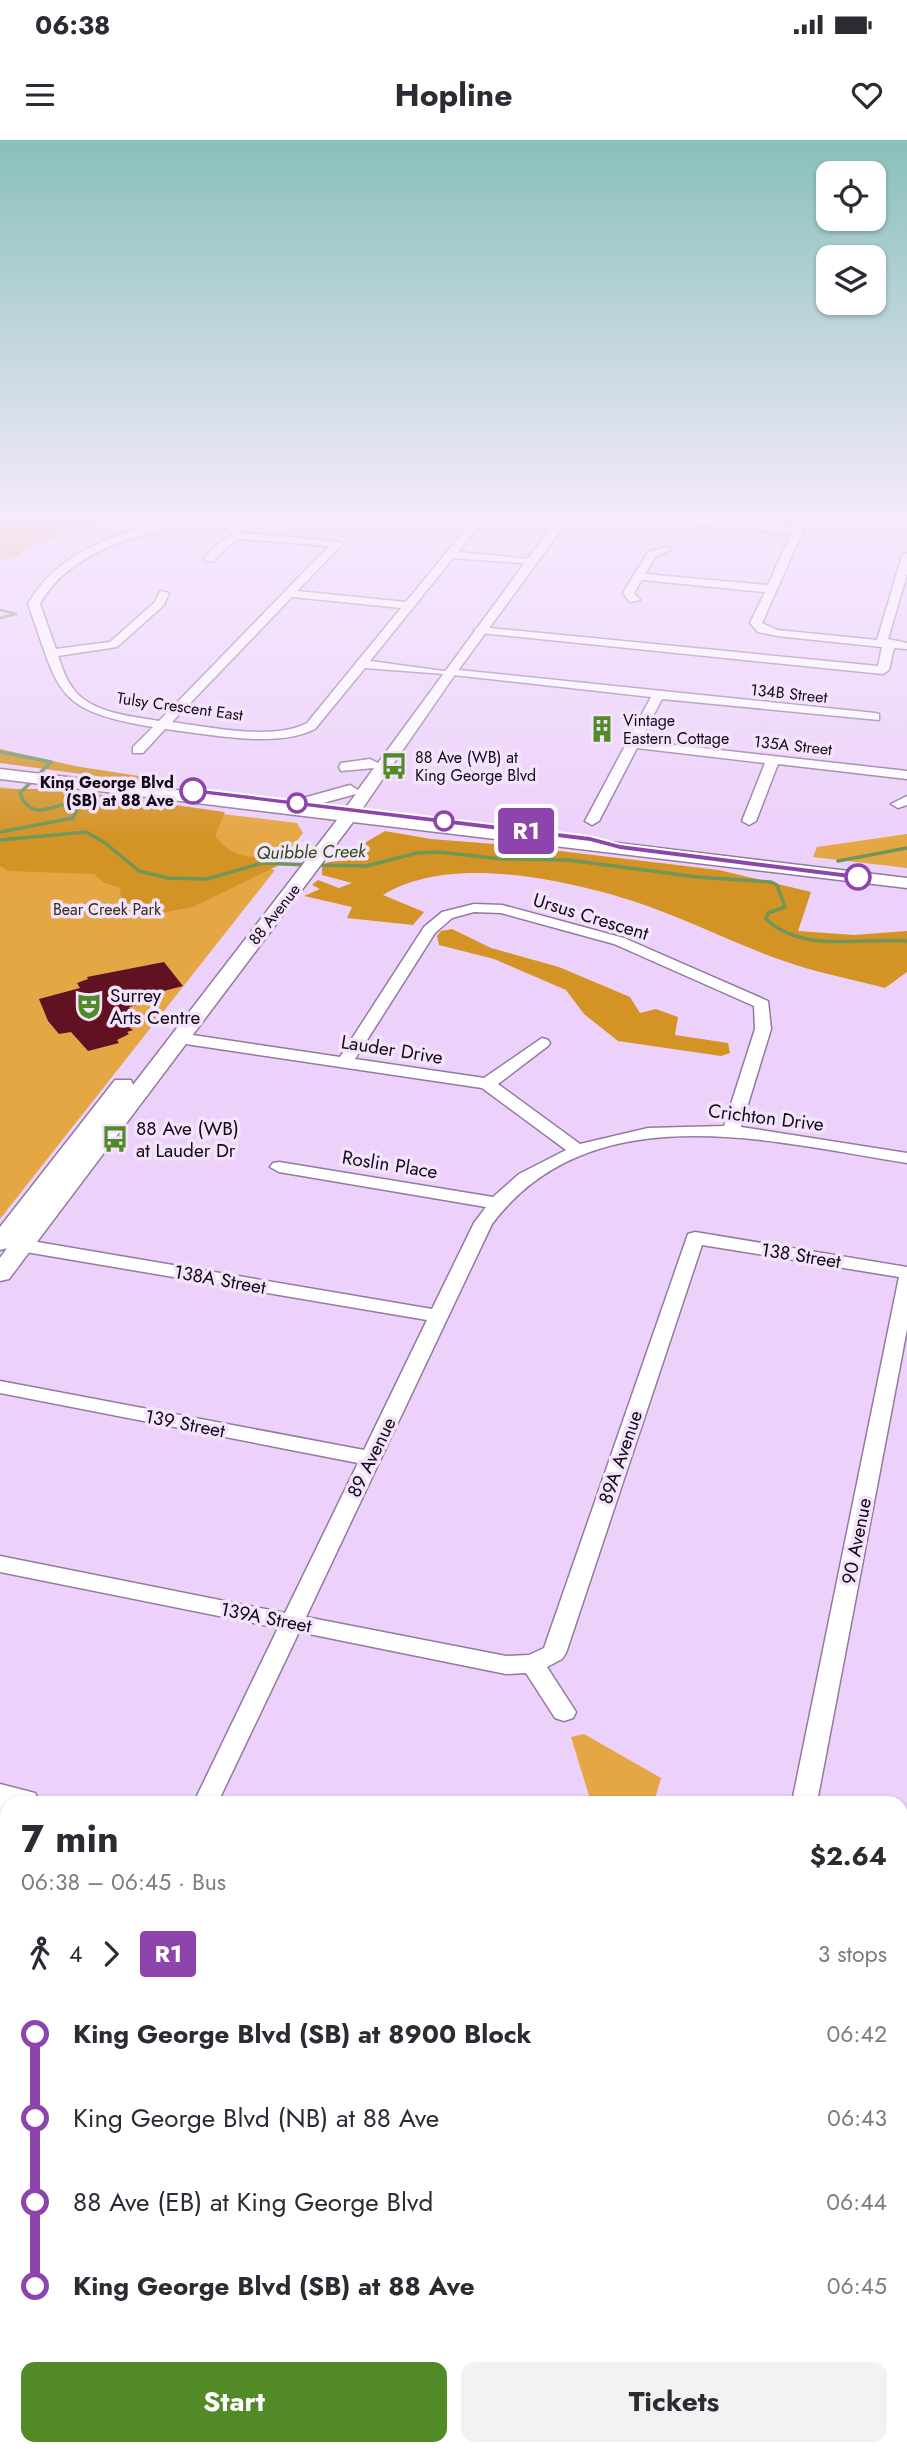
<!DOCTYPE html>
<meta charset="utf-8">
<style>
body{margin:0;font-family:Jost,sans-serif;background:#f2f2f3;color:#2b2b33;height:100vh;display:flex;flex-direction:column;font-size:26px;white-space:nowrap}
*{box-sizing:border-box;margin:0}
p{font-size:23px;color:#7c7c81}
.icon{flex:none;width:38px;height:38px;fill:none;stroke:currentColor;stroke-width:2;stroke-linecap:round;stroke-linejoin:round}
.map{position:relative;flex:1;overflow:hidden}
.drawer{position:absolute;left:0px;top:1656px;width:908px;height:660px;display:flex;flex-direction:column;background:#fff;border-radius:21px 21px 0 0;box-shadow:0 2px 5px #0004}
.drawer>*{flex:none}
.badge{padding:0 14px;border-radius:5px;font-size:24px;line-height:46px}
.buttons{position:absolute;left:816px;top:21px;display:grid;gap:14px}
.buttons a{display:grid;place-items:center;width:70px;height:70px;border-radius:14px;background:#fff;box-shadow:0 2px 5px #0004;font-size:35px}
.map>.badge{position:absolute;translate:-50% -50%;box-shadow:0 0 0 4px #fff}
.legs{display:flex;align-items:center;gap:10px;height:77px;padding:0 21px;font-size:23px}
.legs p{margin-inline-start:auto}
.head{display:flex;align-items:center;justify-content:space-between;height:119px;padding:0 21px}
h1{font-size:38px;font-weight:700;line-height:52px}
.button{display:flex;gap:14px;margin-top:auto;padding:14px 21px}
.button a{flex:1;height:80px;border-radius:14px;background:#518a26;color:#fff;font-size:28px;font-weight:700;line-height:80px;text-align:center}
.button a+a{background:#f2f2f3;color:#2b2b33}
ul{padding:0 21px;list-style:none}
li{display:flex;align-items:center;gap:24px;height:84px;font-size:26px}
li i{display:grid;place-items:center;width:10px;height:100%;margin:0 9px;background:currentColor}
li i::after{content:'';width:18px;height:18px;margin:-9px;border:5px solid;border-radius:50%;background:#fff}
li p{margin-inline-start:auto}
li:first-child i{background:linear-gradient(#0000 50%,currentColor 0)}
li:last-child i{background:linear-gradient(currentColor 50%,#0000 0)}
.status{display:flex;justify-content:space-between;align-items:center;height:49px;padding:0 35px;background:#fff;direction:ltr}
.status svg{height:19px;fill:currentColor}
header{display:flex;justify-content:space-between;align-items:center;height:91px;padding:0 21px;background:#fff;font-size:32px;font-weight:700}
.map>svg:first-child{display:block}
</style>
<div class="status"><b>06:38</b><svg viewBox="0 0 49 12"><path d="M0 12V9h3v3zM5 12V6h3v6zM10 12V3h3v9zM15 12V0h3v12zM26 1h20v11H26zM47 4h2v5h-2z"/></svg></div>
<header><svg class="icon" aria-label="menu" viewBox="0 0 24 24"><path d="M4 6h16M4 12h16M4 18h16"/></svg>Hopline<svg class="icon" aria-label="heart" viewBox="0 0 24 24"><path d="M12 20l-8-8c-3-5 5-10 8-4 3-6 11-1 8 4z"/></svg></header>
<div class="map">
<svg width="907" height="2314" viewBox="0 0 907 2314">
<rect width="100%" height="100%" fill="#ecd1fa"/>
<g fill="#e5a644">
<path d="M0 375H130L27 407 19 415 0 420Z"/>
<path d="M0 647 297 683 303 693 286 715 278 714 267 728 275 730 0 1079Z"/>
<path d="M907 694V728L813 717 817 707Z"/>
<path d="M584 1594 661 1638 654 1662H591L571 1597Z"/>
<path d="M901 1924 907 1925V2186H901Z"/>
</g>
<g fill="#d49325">
<path d="M0 609 75 626 145 637 141 642 0 623Z"/>
<path d="M0 649H61L225 672 215 696C234 721 255 718 283 716L279 725 193 767 123 780 120 748 103 742 94 734 8 731 0 726Z"/>
<path d="M385 691 431 699 518 706 719 730 811 752 798 791 854 795 907 791V832L885 848C852 839 818 833 787 822 734 804 685 778 633 761 563 739 449 714 383 755L424 772 413 785 347 778 352 767 304 756 320 749 312 745 318 740 339 748 352 743 322 735V726L329 722 358 719 363 704Z"/>
<path d="M452 789 491 808 559 827 630 857 640 873 656 869 678 877 675 895 728 903 730 913 721 916 618 901 584 874 566 850 494 819 439 805 437 796 441 791Z"/>
<path d="M901 2060H907V2187L901 2186Z"/>
</g>
<g fill="none" stroke-linecap="round" stroke-linejoin="round">
<path stroke="#709658" stroke-width="2.5" d="M0 470 16 474 0 478"/>
<g stroke="#709658" stroke-width="3.5">
<path d="M0 612 51 622 20 653C29 679 48 669 68 663L78 668 73 678 0 692"/>
<path d="M0 700 86 692 104 702 139 731 168 738 207 739 262 723 308 725"/>
<path d="M838 721 907 708"/>
<path d="M317 725 366 726 417 713 438 712 503 719 568 720 698 737 771 742 777 745 785 767 768 773 766 779C804 814 860 797 907 801"/>
</g>
<path stroke="#709658" stroke-width="5" d="M0 1719 7 1721"/>
<path stroke="#709658" stroke-width="7" d="M901 2103 907 2104"/>
</g>
<path fill="#611122" d="M164 822 183 846 156 853 160 859 129 867 143 885 130 888 133 890 127 892 129 894 117 900 119 903 88 911 71 892 59 894 48 881 39 859 80 848 77 843 88 839 87 837Z"/>
<g fill="none" stroke-linecap="round" stroke-linejoin="round">
<defs>
<g id="minor">
<path d="M221 375H255L250 378 229 380 242 393 341 402V406L297 451 406 462 472 381 430 378 425 375H488L458 412 531 419 536 422 535 424 453 418 370 521 444 531 449 529 875 573 879 574V580L662 559 640 601 907 631V639L778 624 756 681 749 685 742 681 765 623 637 608 599 681 592 685 585 681 651 557 444 534 365 528 315 589C276 609 208 594 165 589L143 613H133V607L153 587C52 570 60 552 28 464 65 398 153 382 221 375ZM219 381 233 395 220 402 205 417V421H213L228 406 241 399 329 406 159 581C131 576 89 573 72 547 65 538 62 526 58 516L117 507 164 465 169 453 160 451 155 462 110 502 56 509 40 464C72 405 159 388 219 381ZM292 457 401 468 307 583C274 601 208 587 172 582Z"/>
<path d="M670 375 794 388 800 375H810L762 483 777 490 877 500 902 416 907 413V434L888 499 907 503V509L894 508 889 530 883 534 480 493 474 490 480 487 878 526 882 507 777 496 758 492 750 483 765 452 642 440 634 453 640 460 630 462 623 453 648 412 666 407 671 410 656 416 645 434 768 445 791 393 671 383 666 380Z"/>
<path d="M907 656V665L898 668 891 664Z"/>
<path d="M474 764 502 765 624 798 768 861 771 889 741 987 907 1013V1023C769 1001 591 953 492 1084L306 1477 506 1516 529 1515 544 1508 688 1094 695 1092 907 1127V1189L817 1662H792L899 1137 702 1105 566 1513 562 1519 547 1527 576 1572 573 1578 564 1581 555 1578 526 1533 506 1534 299 1492 218 1662H194L278 1488 0 1432V1416L285 1473 358 1323 0 1253V1241L364 1310 427 1180 8 1109 1 1107 0 1101 8 1097 432 1169 474 1083 486 1067 279 1032 270 1027 273 1023 279 1022 493 1057 519 1034 566 1010 482 948 179 903 171 898 179 893 340 917 424 787 442 772ZM474 772 501 773 614 804 754 866 755 889 724 986 648 988 580 1004 498 944 548 906 550 903 548 900 542 898 484 938 355 919 435 793 452 778Z"/>
<path d="M0 1849 7 1852V1877L0 1874Z"/>
<path d="M0 2167 7 2169V2203L0 2201Z"/>
<path d="M90 2308H123L121 2314H89Z"/>
<path d="M663 2308H695L694 2314H662Z"/>
</g>
<g id="major">
<path d="M560 375H572L454 536 360 672 907 738V748L353 682 9 1139 0 1141V1118L7 1108 0 1110V1087L115 940H131L133 945 337 680 0 639V629L294 664 296 660 350 645 358 650 374 628 341 631 339 627 341 623 370 619 378 623ZM356 654 344 670 312 666Z"/>
<path d="M0 1644 35 1653 40 1662H7V1694L0 1692Z"/>
<path d="M901 1864 907 1865V1895L901 1894Z"/>
</g>
</defs>
<use href="#minor" stroke="#937a9f" stroke-width="3"/>
<use href="#major" stroke="#937a9f" stroke-width="3"/>
<use href="#minor" fill="#fff" fill-rule="evenodd"/>
<use href="#major" fill="#fff" fill-rule="evenodd"/>
</g>
<linearGradient id="sky" x2="0" y2="1"><stop stop-color="#88c0ba"/><stop offset="0.54" stop-color="#f6eafd"/><stop offset="1" stop-color="#f6eafd" stop-opacity="0"/></linearGradient>
<rect width="907" height="699" fill="url(#sky)"/>
<path fill="#8e44ad" stroke="#fff" stroke-width="2" d="M193 648 590 696 620 704 858 734 863 737 858 740 620 710 590 702 190 653V649Z"/>
<defs>
<symbol id="building-bare" viewBox="-9 -9 18 18"><path d="M-4-6H4V6H1V3H-1V6H-4ZM-2.5-4.3h1.7v1.8h-1.7ZM.8-4.3h1.7v1.8H.8ZM-2.5-1h1.7V.8h-1.7ZM.8-1h1.7V.8H.8Z" fill="#518a26" stroke="#f3e3fb" stroke-width="2.5" paint-order="stroke"/></symbol>
<symbol id="bus-bare" viewBox="-9 -9 18 18"><path d="M-5-6H5V4H4V6H2V4H-2V6H-4V4H-5ZM-3.5-4V0h7V-4ZM-3.5 1.2v1.5H-2V1.2ZM2 1.2v1.5H3.5V1.2Z" fill="#518a26" stroke="#f3e3fb" stroke-width="2.5" paint-order="stroke"/></symbol>
<symbol id="theatre-bare" viewBox="-9 -9 18 18"><path d="M-5-5.5Q0-4 5-5.5V0Q5 5 0 6Q-5 5-5 0ZM-3.3-2.5H-1v1.5H-3.3ZM1-2.5H3.3v1.5H1ZM-2.8 1Q0 5.5 2.8 1Z" fill="#518a26" stroke="#f3e3fb" stroke-width="2.5" paint-order="stroke"/></symbol>
</defs>
<g fill-rule="evenodd">
<use href="#building-bare" x="583" y="570" width="38" height="38"/>
<use href="#bus-bare" x="375" y="607" width="38" height="38"/>
<use href="#theatre-bare" x="70" y="847" width="38" height="38"/>
<use href="#bus-bare" x="96" y="980" width="38" height="38"/>
</g>
<g fill="#fff" stroke="#8e44ad" stroke-width="3.5">
<circle cx="193" cy="651" r="12"/>
<circle cx="297" cy="663" r="9"/>
<circle cx="444" cy="681" r="9"/>
<circle cx="858" cy="737" r="12"/>
</g>
<g text-anchor="middle" stroke-width="7" stroke-linejoin="round" paint-order="stroke">
<g font-size="16" fill="#120816" stroke="#f3e3fb">
<text transform="translate(789 553) rotate(6)" y="6">134B Street</text>
<text transform="translate(180 566) rotate(8)" y="6">Tulsy Crescent East</text>
<text transform="translate(793 605) rotate(6)" y="6">135A Street</text>
<text transform="translate(274 774) rotate(-52)" y="6">88 Avenue</text>
</g>
<g font-size="16" fill="#120816" stroke="#f3e3fb" text-anchor="start">
<text x="623" y="586">Vintage<tspan x="623" dy="18">Eastern Cottage</tspan></text>
<text x="415" y="623">88 Ave (WB) at<tspan x="415" dy="18">King George Blvd</tspan></text>
</g>
<g font-size="16" font-weight="bold" fill="#120816" stroke="#f3e3fb" text-anchor="end">
<text x="174" y="648">King George Blvd<tspan x="174" dy="18">(SB) at 88 Ave</tspan></text>
</g>
<g font-size="16" fill="#372b19" stroke="#f3e3fb">
<text x="107" y="775">Bear Creek Park</text>
</g>
<g font-size="18" font-style="italic" fill="#2a4e0c" stroke="#f3e3fb">
<text transform="translate(311 712) rotate(-1)" y="6">Quibble Creek</text>
</g>
<g font-size="19" fill="#120816" stroke="#f3e3fb">
<text transform="translate(591 776) rotate(17)" y="7">Ursus Crescent</text>
<text transform="translate(392 909) rotate(9)" y="7">Lauder Drive</text>
<text transform="translate(766 977) rotate(7)" y="7">Crichton Drive</text>
<text transform="translate(390 1024) rotate(9)" y="7">Roslin Place</text>
<text transform="translate(801 1115) rotate(9)" y="7">138 Street</text>
<text transform="translate(220 1139) rotate(10)" y="7">138A Street</text>
<text transform="translate(185 1283) rotate(11)" y="7">139 Street</text>
<text transform="translate(371 1317) rotate(-64)" y="7">89 Avenue</text>
<text transform="translate(620 1317) rotate(-71)" y="7">89A Avenue</text>
<text transform="translate(856 1401) rotate(-79)" y="7">90 Avenue</text>
<text transform="translate(266 1477) rotate(11)" y="7">139A Street</text>
</g>
<g font-size="19" fill="#120816" stroke="#f3e3fb" text-anchor="start">
<text x="110" y="862">Surrey<tspan x="110" dy="22">Arts Centre</tspan></text>
<text x="136" y="995">88 Ave (WB)<tspan x="136" dy="22">at Lauder Dr</tspan></text>
</g>
</g>
</svg>
<div class="buttons">
<a><svg class="icon" aria-label="locate" viewBox="0 0 24 24"><circle cx="12" cy="12" r="6"/><path d="M12 2v4M12 18v4M2 12h4M18 12h4"/></svg></a>
<a><svg class="icon" aria-label="layers" viewBox="0 0 24 24"><path d="M12 4l9 5-9 5-9-5zM3 14l9 5 9-5"/></svg></a>
</div>
<b class="badge" style="left:526px;top:691px;background:#8e44ad;color:#fff">R1</b>
<section class="drawer">
<div class="head"><div><h1>7 min</h1><p>06:38 – 06:45 · Bus</p></div><b>$2.64</b></div>
<div class="legs"><svg class="icon" aria-label="walk" viewBox="0 0 24 24"><circle cx="13" cy="4" r="2"/><path d="M13 8l-2 6 4 7M11 14l-3 7M7 12l3-4h3l4 4"/></svg>4<svg class="icon" aria-label="forward" viewBox="0 0 24 24"><path d="M9 5l7 7-7 7"/></svg><b class="badge" style="background:#8e44ad;color:#fff">R1</b><p>3 stops</p></div>
<ul>
<li><i style="color:#8e44ad"></i><b>King George Blvd (SB) at 8900 Block</b><p>06:42</p></li>
<li><i style="color:#8e44ad"></i><span>King George Blvd (NB) at 88 Ave</span><p>06:43</p></li>
<li><i style="color:#8e44ad"></i><span>88 Ave (EB) at King George Blvd</span><p>06:44</p></li>
<li><i style="color:#8e44ad"></i><b>King George Blvd (SB) at 88 Ave</b><p>06:45</p></li>
</ul>
<div class="button"><a>Start</a><a>Tickets</a></div>
</section>
</div>
